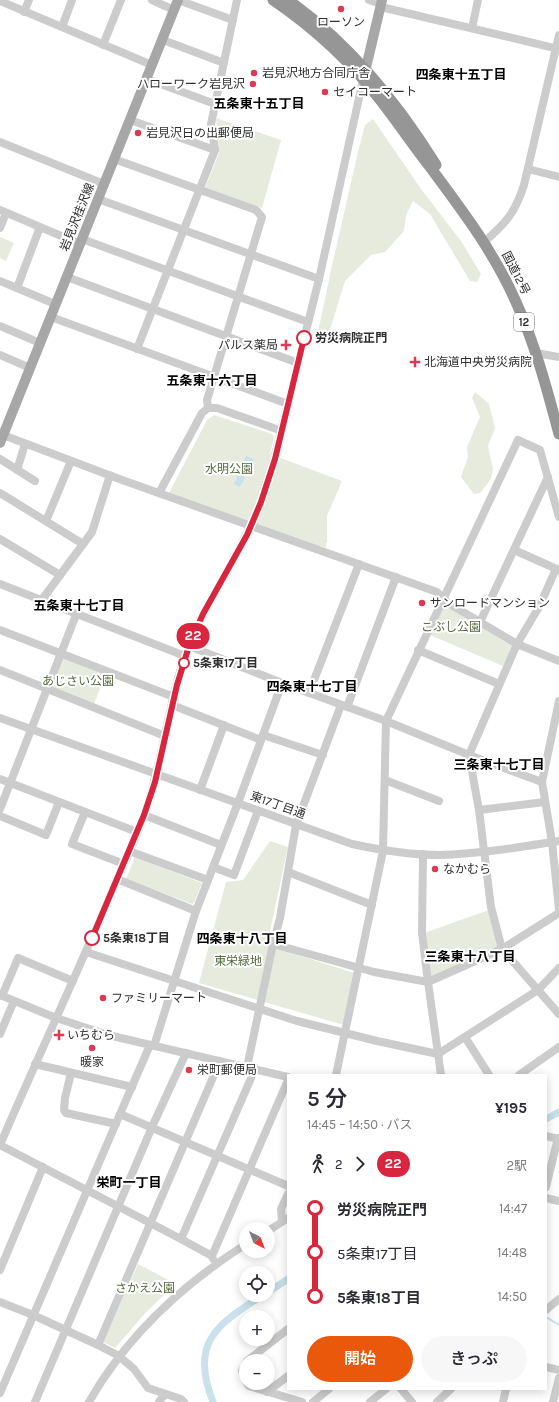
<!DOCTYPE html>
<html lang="ja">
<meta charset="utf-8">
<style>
body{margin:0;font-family:Karla,"Noto Sans JP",sans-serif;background:#f7f7f7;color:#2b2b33;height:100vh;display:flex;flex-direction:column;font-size:15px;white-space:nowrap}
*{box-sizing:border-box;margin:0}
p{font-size:13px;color:#7c7c81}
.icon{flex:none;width:22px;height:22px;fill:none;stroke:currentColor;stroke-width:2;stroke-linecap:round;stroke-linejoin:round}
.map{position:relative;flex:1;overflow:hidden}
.drawer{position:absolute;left:287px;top:1074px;width:260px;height:316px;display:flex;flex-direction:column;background:#fff;border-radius:0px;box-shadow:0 2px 10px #0003}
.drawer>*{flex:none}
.badge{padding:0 8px;border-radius:13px;font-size:14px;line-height:26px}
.needle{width:26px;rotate:138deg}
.tools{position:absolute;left:239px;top:1222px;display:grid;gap:8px}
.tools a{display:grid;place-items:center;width:36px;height:36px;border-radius:50%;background:#fff;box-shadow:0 2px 10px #0003;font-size:20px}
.map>.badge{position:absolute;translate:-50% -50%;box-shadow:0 0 0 2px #fff}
.legs{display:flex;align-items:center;gap:6px;height:44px;padding:0 20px;font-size:13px}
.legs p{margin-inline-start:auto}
.head{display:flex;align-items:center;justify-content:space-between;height:68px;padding:0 20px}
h1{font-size:22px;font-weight:600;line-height:30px}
.button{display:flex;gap:8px;margin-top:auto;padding:8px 20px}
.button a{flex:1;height:46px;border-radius:24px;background:#ea580c;color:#fff;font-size:16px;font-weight:600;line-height:46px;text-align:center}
.button a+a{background:#f7f7f7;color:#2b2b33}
ul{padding:0 20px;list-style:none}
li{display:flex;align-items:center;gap:14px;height:44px;font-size:15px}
li i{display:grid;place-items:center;width:6px;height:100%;margin:0 5px;background:currentColor}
li i::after{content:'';width:10px;height:10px;margin:-5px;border:3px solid;border-radius:50%;background:#fff}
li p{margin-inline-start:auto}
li:first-child i{background:linear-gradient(#0000 50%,currentColor 0)}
li:last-child i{background:linear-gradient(currentColor 50%,#0000 0)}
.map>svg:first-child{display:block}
</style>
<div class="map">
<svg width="559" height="1402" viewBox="0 0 559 1402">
<rect width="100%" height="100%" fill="#fff"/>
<g fill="#e6ebdd">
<path d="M216 118 281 140 262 208 205 188 219 153Z"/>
<path d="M373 119 421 189 461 241 481 274 477 282 470 281 430 214 413 201 406 215 404 231 385 252 371 255 345 281 328 336 319 340 317 337 331 270 358 152 365 125Z"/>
<path d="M0 237 14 243 6 261 0 258Z"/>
<path d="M475 392 489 404 495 428 488 446 493 469 491 479 480 493 474 494 461 477 468 457 467 447 480 417 472 398Z"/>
<path d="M214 415 272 434 274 437 270 454 342 481 327 516V542L326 543V548L321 546 319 548 169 493 207 420Z"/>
<path d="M444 605 512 646 503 666 430 635Z"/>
<path d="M63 657 106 673 94 704 51 688Z"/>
<path d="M270 841 288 847 267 945 357 974 344 1025 199 983 226 882 243 880Z"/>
<path d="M135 857 202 883 194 903 192 904 126 879Z"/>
<path d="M489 910 499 948 430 979 424 933Z"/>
<path d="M138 1264 176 1284 147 1311 115 1348 103 1342Z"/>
</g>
<path fill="#cae0ea" d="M246 456 255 460 252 464 248 465 243 476 245 478 240 487 234 484 238 474H241L246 464 244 460Z"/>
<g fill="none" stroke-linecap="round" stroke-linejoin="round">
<path stroke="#cae0ea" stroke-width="2" d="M546 1317 559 1325"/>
<g stroke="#cae0ea" stroke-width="7">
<path d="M546 1119 559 1112"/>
<path d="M268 1292 288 1279"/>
<path d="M213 1402C190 1342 216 1325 263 1295"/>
</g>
<path stroke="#d5d5d5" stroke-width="8" stroke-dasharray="8 4" stroke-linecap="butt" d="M261 502 275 455"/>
<g stroke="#ccc" stroke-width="8">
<path d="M152 0 174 10"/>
<path d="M178 0 233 20"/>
<path d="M369 0 381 4"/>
<path d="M0 1 152 65"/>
<path d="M381 7 559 49"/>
<path d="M24 12 29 0"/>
<path d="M62 27 72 0"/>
<path d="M472 28 478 0"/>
<path d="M163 40 224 63"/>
<path d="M103 45 121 0"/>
<path d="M147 79 215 104"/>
<path d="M130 120 215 150"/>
<path d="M0 142 104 184"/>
<path d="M114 159 256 210 262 217 207 400 208 408 202 413 159 493"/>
<path d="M528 169 559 177"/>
<path d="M98 199 319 279"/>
<path d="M0 210 80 244"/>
<path d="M0 228 6 213"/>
<path d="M82 239 308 322"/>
<path d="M484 242C506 223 515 213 524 185L559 35"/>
<path d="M67 277 298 363"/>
<path d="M0 281 55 304"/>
<path d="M17 288 40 227"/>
<path d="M51 317 288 404"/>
<path d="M0 326 40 343"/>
<path d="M137 349 215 150 211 124 237 0"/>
<path d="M536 353 559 357"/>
<path d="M0 355 30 368"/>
<path d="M208 408H217L282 431"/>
<path d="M3 435 122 480 437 592 448 603 517 644 559 661"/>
<path d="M275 455 319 279 363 80"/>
<path d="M0 459 35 481"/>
<path d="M17 470 25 444"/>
<path d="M0 493 83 544"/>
<path d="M46 521 71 461"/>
<path d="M0 539 60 575"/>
<path d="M514 550 559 570"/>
<path d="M556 569 539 607 517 644 469 755 479 810 491 907 502 949 559 1014"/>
<path d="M0 584 185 656"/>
<path d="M41 601 92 532 110 475"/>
<path d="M480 622 548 477"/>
<path d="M0 630 174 697"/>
<path d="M189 646 282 683 386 721 469 755 542 782"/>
<path d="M418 650 499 684"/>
<path d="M0 670 165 736"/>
<path d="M309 693 359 564"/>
<path d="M559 701 542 782 552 842 559 909"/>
<path d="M172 705 261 740"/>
<path d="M347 707 396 577"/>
<path d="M0 718 352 844C380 850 410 855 440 855 480 854 520 847 559 841"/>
<path d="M263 735 323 755"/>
<path d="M0 779 137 832"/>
<path d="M385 780 439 801"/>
<path d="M200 790 224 725"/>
<path d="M0 809 76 615"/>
<path d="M479 810 545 802"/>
<path d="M85 812 72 844 124 864"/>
<path d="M144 815 221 845"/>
<path d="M0 816 46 835 59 802"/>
<path d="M129 851 208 880"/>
<path d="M213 867 234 875 258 811"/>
<path d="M288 872 372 905"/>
<path d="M117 879 196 911"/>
<path d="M273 944 280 918 296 825 341 705"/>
<path d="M86 952 297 1021 377 1041 438 1054 538 990 559 968"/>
<path d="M0 995 56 1018 108 1035 288 1077"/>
<path d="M2 996 18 958 73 981"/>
<path d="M0 1034 14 1001"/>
<path d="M465 1037 489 1075"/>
<path d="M154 1046 196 911 238 803 282 683"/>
<path d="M35 1064 132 1087"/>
<path d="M247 1067 273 944 374 972 428 982 422 933 423 854"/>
<path d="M71 1073 65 1098 64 1110 66 1113 116 1124"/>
<path d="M336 1075 383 851 386 721 518 440 540 450 559 517"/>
<path d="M441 1075 428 982 502 949 559 913"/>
<path d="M519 1075 559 1047"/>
<path d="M120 1114 150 1045"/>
<path d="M546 1136 559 1139"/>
<path d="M0 1145C36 1061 75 979 110 895 121 869 135 842 144 815 164 759 168 698 190 642 210 594 242 551 261 502"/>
<path d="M0 1145 181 1239"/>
<path d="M546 1187 558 1138"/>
<path d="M546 1198 559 1201"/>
<path d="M282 1221 281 1209 288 1194"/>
<path d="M268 1231 288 1218"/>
<path d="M212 1256 181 1239 255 1069"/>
<path d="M213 1259 212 1256 288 1080"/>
<path d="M0 1270 43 1167"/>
<path d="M0 1302 33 1315 98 1345"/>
<path d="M546 1310 559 1299"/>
<path d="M247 1361 288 1329"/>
<path d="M246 1363 242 1371 246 1380"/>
<path d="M546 1367 559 1370"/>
<path d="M247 1383 249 1386 302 1402"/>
<path d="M401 1389 412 1402"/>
<path d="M267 1392 288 1376"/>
<path d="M0 1393 120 1114 288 1186"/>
<path d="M35 1402 152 1127 186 1053"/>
<path d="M89 1402C127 1335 182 1285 246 1244"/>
<path d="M159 1402 165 1394"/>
<path d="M184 1402 181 1399 148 1388 134 1369 119 1356 98 1345 220 1061"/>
<path d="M313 1402 329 1389"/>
<path d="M370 1402 386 1389"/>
<path d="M437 1402 451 1389"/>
<path d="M503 1402 506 1389"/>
<path d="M553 1402 559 1378"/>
</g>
<g stroke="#a7a7a7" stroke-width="10">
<path d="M364 76 382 0"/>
<path d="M0 443 178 0"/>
</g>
<g stroke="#969696" stroke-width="11">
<path d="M273 0C314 28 351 62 381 101 398 123 413 145 430 167 462 210 494 252 516 302 535 344 547 389 559 434"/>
<path d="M288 0C349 43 397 102 436 165"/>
</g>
</g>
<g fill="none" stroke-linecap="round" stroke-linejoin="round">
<defs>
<path id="line-1" d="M92 938 144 815 155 782 177 685 189 646 203 614 247 535 261 502 275 459 304 338"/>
</defs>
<use href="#line-1" stroke="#fff" stroke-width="9"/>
<use href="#line-1" stroke="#d7263d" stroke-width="6"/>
</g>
<g fill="#dc3a54" stroke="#fff" stroke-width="1.5">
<circle cx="341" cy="9" r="4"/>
<circle cx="254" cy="73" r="4"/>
<circle cx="253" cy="84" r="4"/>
<circle cx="325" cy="92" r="4"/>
<circle cx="138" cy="133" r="4"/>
<path d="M284 339h4v4h4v4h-4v4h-4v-4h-4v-4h4z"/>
<path d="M413 356h4v4h4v4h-4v4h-4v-4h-4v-4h4z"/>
<circle cx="422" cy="603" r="4"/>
<circle cx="435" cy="869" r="4"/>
<circle cx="103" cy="998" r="4"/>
<path d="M57 1029h4v4h4v4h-4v4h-4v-4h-4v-4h4z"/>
<circle cx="92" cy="1048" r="4"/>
<circle cx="189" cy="1070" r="4"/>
</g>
<g fill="#fff" stroke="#d7263d" stroke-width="2">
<circle cx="304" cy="338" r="7"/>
<circle cx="184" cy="663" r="5"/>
<circle cx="92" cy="938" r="7"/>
</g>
<g text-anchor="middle" stroke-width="4" stroke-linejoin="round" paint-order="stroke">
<rect fill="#fff" stroke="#6d6d6d" stroke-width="1" x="514" y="313" width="20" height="18" rx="3"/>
<g font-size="11" font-weight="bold" fill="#2f2f2f">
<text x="524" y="326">12</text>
</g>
<g font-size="12" fill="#2f2f2f" stroke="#fff" text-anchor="start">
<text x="341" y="26" text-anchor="middle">ローソン</text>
<text x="262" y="77">岩見沢地方合同庁舎</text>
<text x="245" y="88" text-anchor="end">ハローワーク岩見沢</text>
<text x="333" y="96">セイコーマート</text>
<text x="146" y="137">岩見沢日の出郵便局</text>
<text x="278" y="349" text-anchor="end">パルス薬局</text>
<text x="424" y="366">北海道中央労災病院</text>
<text x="430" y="607">サンロードマンション</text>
<text x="443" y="873">なかむら</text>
<text x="111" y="1002">ファミリーマート</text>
<text x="67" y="1039">いちむら</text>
<text x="92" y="1066" text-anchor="middle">暖家</text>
<text x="197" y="1074">栄町郵便局</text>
</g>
<g font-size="12" fill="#2f2f2f" stroke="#fff">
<text transform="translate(77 217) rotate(-68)" y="4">岩見沢桂沢線</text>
<text transform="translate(516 273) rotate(63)" y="4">国道12号</text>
<text transform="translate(278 805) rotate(20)" y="4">東17丁目通</text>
</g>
<g font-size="12" font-weight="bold" fill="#2f2f2f" stroke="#fff" text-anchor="start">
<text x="315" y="342">労災病院正門</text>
<text x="193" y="667">5条東17丁目</text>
<text x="103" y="942">5条東18丁目</text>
</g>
<g font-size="12" fill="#55683e" stroke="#fff">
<text x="229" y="473">水明公園</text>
<text x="451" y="631">こぶし公園</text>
<text x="78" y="685">あじさい公園</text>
<text x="238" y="965">東栄緑地</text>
<text x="145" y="1292">さかえ公園</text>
</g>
<g font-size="13" font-weight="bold" fill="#000" stroke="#fff">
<text x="461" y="79">四条東十五丁目</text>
<text x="259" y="108">五条東十五丁目</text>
<text x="212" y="385">五条東十六丁目</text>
<text x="79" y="610">五条東十七丁目</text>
<text x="312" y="691">四条東十七丁目</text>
<text x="499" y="769">三条東十七丁目</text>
<text x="242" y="943">四条東十八丁目</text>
<text x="470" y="961">三条東十八丁目</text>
<text x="129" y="1187">栄町一丁目</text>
</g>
</g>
</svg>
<div class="tools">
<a><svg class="needle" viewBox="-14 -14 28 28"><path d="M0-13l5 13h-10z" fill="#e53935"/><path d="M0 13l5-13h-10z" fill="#7c7c81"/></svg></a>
<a><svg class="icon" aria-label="locate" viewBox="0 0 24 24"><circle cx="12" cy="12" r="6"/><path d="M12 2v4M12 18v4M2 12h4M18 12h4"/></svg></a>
<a>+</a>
<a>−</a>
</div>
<b class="badge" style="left:193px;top:636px;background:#d7263d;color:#fff">22</b>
<section class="drawer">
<div class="head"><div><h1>5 分</h1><p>14:45 – 14:50 · バス</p></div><b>¥195</b></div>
<div class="legs"><svg class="icon" aria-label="walk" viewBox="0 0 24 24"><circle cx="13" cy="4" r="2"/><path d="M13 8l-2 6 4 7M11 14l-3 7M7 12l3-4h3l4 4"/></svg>2<svg class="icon" aria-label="forward" viewBox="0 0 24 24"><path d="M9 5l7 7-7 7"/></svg><b class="badge" style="background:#d7263d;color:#fff">22</b><p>2駅</p></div>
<ul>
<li><i style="color:#d7263d"></i><b>労災病院正門</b><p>14:47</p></li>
<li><i style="color:#d7263d"></i><span>5条東17丁目</span><p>14:48</p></li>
<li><i style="color:#d7263d"></i><b>5条東18丁目</b><p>14:50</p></li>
</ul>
<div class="button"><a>開始</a><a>きっぷ</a></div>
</section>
</div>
